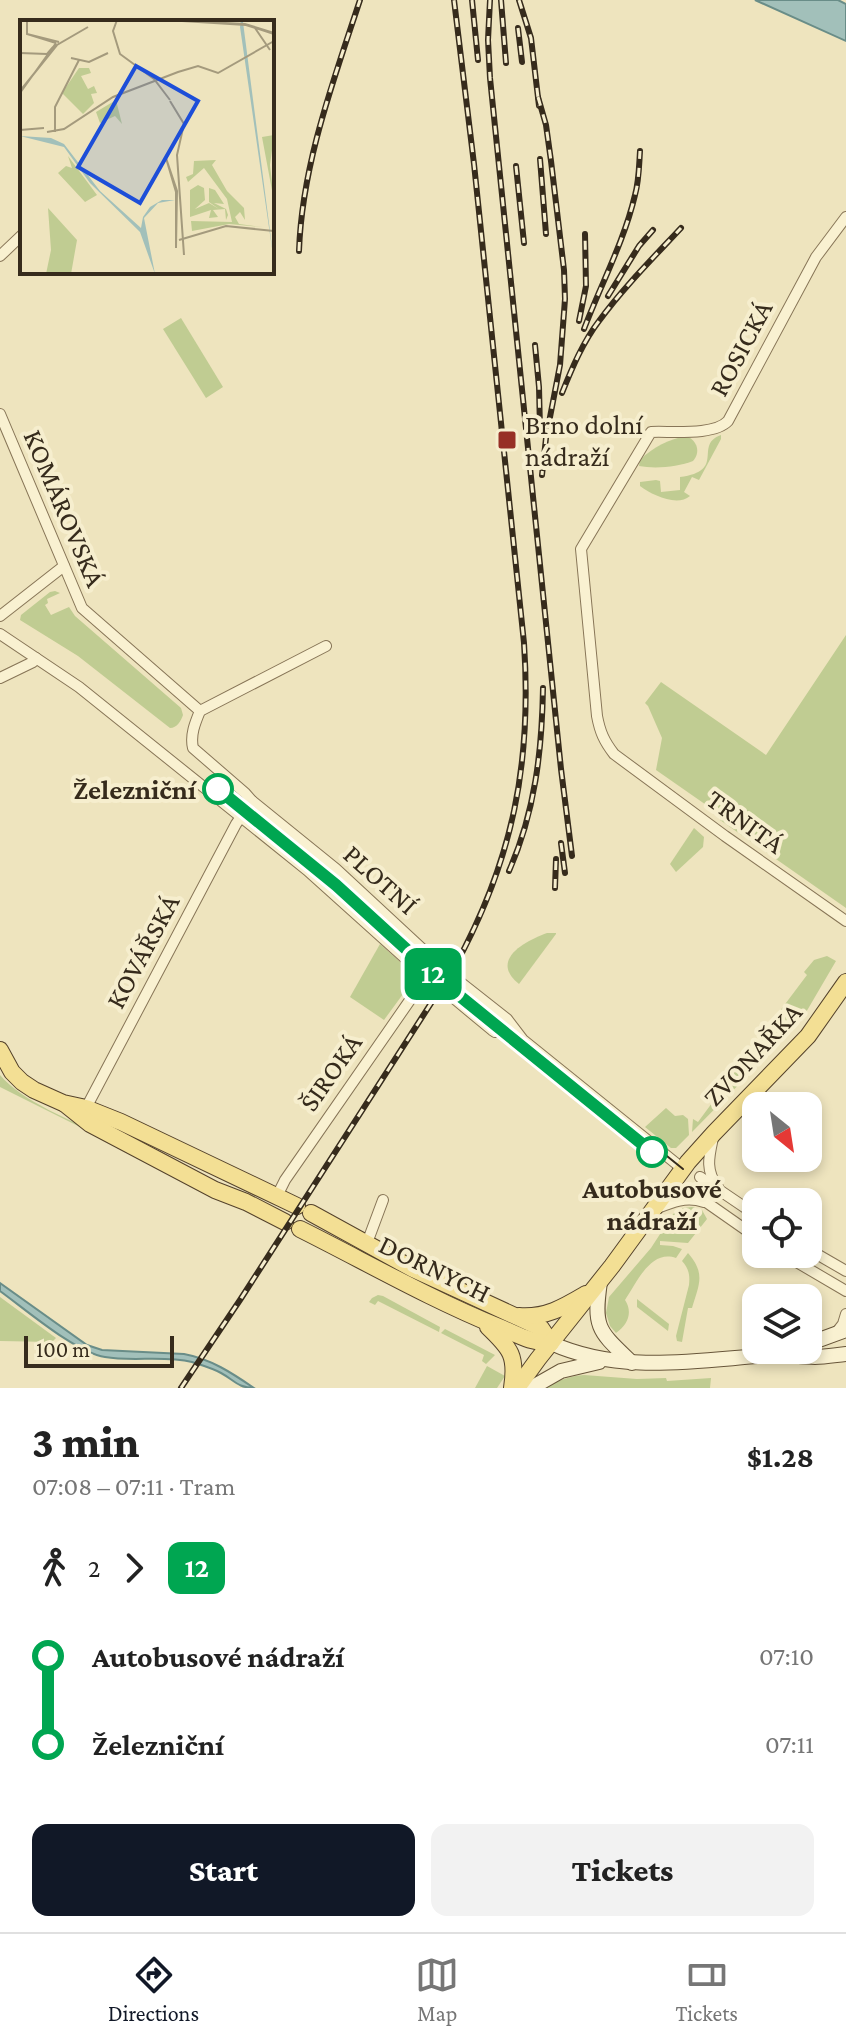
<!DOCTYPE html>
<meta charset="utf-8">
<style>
body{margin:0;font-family:"Crimson Pro",serif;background:#f2f2f2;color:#222;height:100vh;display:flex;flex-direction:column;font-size:30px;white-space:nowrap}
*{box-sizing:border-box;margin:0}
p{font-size:26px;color:#767676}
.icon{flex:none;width:44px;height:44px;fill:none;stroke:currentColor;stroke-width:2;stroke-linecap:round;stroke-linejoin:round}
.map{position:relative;height:1388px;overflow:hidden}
.drawer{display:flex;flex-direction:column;background:#fff;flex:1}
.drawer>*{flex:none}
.badge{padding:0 16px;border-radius:12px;font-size:28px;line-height:52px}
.needle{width:52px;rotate:150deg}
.buttons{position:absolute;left:742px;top:1092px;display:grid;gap:16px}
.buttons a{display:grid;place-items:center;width:80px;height:80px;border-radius:16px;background:#fff;box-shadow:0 4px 12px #0003;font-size:40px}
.scale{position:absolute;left:24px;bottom:20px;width:150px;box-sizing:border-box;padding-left:8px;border:4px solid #362b1c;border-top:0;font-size:22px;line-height:28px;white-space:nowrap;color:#362b1c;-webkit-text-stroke:6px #f6eece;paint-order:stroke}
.map>.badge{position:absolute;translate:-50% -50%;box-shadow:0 0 0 4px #fff}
.legs{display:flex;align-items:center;gap:12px;height:88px;padding:0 32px;font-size:26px}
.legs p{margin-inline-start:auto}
.overview{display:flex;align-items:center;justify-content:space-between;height:136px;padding:0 32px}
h1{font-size:44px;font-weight:800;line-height:60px}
.button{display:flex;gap:16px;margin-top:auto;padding:16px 32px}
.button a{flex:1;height:92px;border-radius:16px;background:#111827;color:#fff;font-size:32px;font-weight:800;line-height:92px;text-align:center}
.button a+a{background:#f2f2f2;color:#222}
ul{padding:0 32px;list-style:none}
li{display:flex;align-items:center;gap:28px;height:88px;font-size:30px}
li i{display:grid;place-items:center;width:12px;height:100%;margin:0 10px;background:currentColor}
li i::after{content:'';width:20px;height:20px;margin:-10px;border:6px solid;border-radius:50%;background:#fff}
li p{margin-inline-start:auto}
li:first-child i{background:linear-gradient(#0000 50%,currentColor 0)}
li:last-child i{background:linear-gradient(currentColor 50%,#0000 0)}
.menu{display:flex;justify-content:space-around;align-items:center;height:112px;border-top:2px solid #e0e0e0;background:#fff;font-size:22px;color:#767676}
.menu a{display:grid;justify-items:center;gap:4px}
.menu .active{color:#111827}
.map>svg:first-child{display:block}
</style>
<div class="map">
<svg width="846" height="1388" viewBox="0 0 846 1388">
<rect width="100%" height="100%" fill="#eee4be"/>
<g fill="#c0cc92">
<path d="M181 318 223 387 206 398 163 329Z"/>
<path d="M721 435V439L699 480 692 477 684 492 690 496C677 507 652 495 640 486V482L656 480 660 481 661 492 680 490V477C727 471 693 445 721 435Z"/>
<path d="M687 436C697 441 701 452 693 461 678 467 655 469 639 466L640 460C653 447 669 439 687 436Z"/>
<path d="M55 591 60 593 47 599 48 603 45 605 51 615 69 607 75 616 181 708 183 715C181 721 177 728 170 728L78 656 20 620 21 615 50 592Z"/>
<path d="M846 635V908L720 820 722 816 656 770 662 738 648 706 645 703 661 682 766 755Z"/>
<path d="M694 828 704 837 703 847 676 872 670 864Z"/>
<path d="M547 933H556V934L519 984C489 960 525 941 547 933Z"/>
<path d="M380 944 415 975 414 979 384 1020 350 997Z"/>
<path d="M827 956 836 961 805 1014 764 1059 743 1060 807 975 804 972 814 960Z"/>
<path d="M759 1064 692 1132 693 1119 698 1122 740 1065Z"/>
<path d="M0 1075C23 1102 71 1120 104 1136L102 1138 0 1087Z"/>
<path d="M666 1108 675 1116 683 1115 688 1119 689 1135 676 1148H671L645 1127Z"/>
<path d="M692 1207 702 1210 707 1219 688 1243 660 1241V1245L673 1246 682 1249 676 1258C651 1249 637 1282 625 1300 633 1312 628 1325 616 1333L610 1326 606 1313 609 1297 651 1248 673 1214 683 1208Z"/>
<path d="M688 1253C706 1274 699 1284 692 1308H688L682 1342 677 1341 676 1336 689 1285C690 1275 689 1269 682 1261Z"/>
<path d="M378 1295 383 1296 440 1327 439 1332 378 1301 375 1305 369 1302 372 1298Z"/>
<path d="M0 1297 56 1338 52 1342 0 1341Z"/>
<path d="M637 1299 669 1324 668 1331 637 1307Z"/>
<path d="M445 1329 495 1355 486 1364 482 1361 484 1355 441 1333Z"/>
<path d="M487 1366 505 1376 497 1388H475Z"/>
<path d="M584 1375 637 1379 666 1378 667 1381 711 1378 710 1388H546C557 1380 571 1376 584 1375Z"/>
</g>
<g fill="#a2c0ba" stroke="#698d88" stroke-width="2">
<path d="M755 0H838L846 4V41Z"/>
<path d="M0 1283 87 1345 102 1350 184 1354C211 1359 232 1373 254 1388 238 1388 234 1380 221 1373 212 1368 201 1365 192 1362 163 1355 133 1362 105 1357 76 1353 25 1309 0 1291Z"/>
</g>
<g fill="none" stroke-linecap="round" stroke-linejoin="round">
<defs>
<g id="street">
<path d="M846 217 816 257 728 421C714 436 671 431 651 432L581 549 597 716C600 732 604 741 614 754L725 836 846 921"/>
<path d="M0 256 22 235"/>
<path d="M0 414 82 608 200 711"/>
<path d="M0 616 64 566"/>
<path d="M0 634 79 687 307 870 426 977 437 984"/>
<path d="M326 646 200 711C195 723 190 735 193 748L245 793 252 801 336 869 446 971 507 1019 523 1040 683 1169"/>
<path d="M0 678 33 662 36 658"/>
<path d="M451 996 492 1030 495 1032 500 1029"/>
<path d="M86 1108 236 824 252 801"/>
<path d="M713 1138C709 1156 705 1171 718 1187"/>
<path d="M700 1177 756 1215"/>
<path d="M691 1189 706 1202 756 1237"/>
<path d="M277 1196 285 1180 426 977"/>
<path d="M655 1209C672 1202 686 1196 704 1202"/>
<path d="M367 1243 383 1200"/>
<path d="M808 1249 846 1271"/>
<path d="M783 1254 846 1291"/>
<path d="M836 1333 843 1324 846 1314"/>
</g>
<g id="secondary">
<path d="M600 1282C593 1329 599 1331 632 1363"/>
<path d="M551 1343C621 1375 697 1360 772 1355 786 1354 800 1357 815 1357 825 1357 836 1355 846 1354"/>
<path d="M808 1344 846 1330"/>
<path d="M531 1388 561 1371 599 1362"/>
</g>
<g id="primary">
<path d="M0 1050 12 1072 22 1082 34 1090 63 1103 86 1108 121 1122 297 1206"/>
<path d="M65 1104 90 1124 215 1190 246 1202 285 1222"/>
<path d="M311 1213 413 1269 541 1328 551 1343"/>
<path d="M300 1229C366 1262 430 1299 499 1327 519 1335 528 1342 551 1343"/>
<path d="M519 1316C546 1318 564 1307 586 1294"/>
<path d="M488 1327C511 1349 517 1356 512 1388"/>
<path d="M517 1388 538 1359 612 1266 688 1162 714 1133 808 1036 846 982"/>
</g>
</defs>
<use href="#street" stroke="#877557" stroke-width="12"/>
<use href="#secondary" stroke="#68563a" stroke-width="16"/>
<use href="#primary" stroke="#54422b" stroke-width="18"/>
<use href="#street" stroke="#f9f1d1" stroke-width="10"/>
<use href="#secondary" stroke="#f9f1d1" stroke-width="14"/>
<use href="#primary" stroke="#f3df94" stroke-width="16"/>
<path stroke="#362b1c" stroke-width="2" d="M523 1040 683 1169"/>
<defs>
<g id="rail">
<path d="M472 0 478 60"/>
<path d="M490 0 488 40 490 78 561 769 572 856"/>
<path d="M501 0 506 63"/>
<path d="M519 0 531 38 539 106"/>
<path d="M518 28 522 62"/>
<path d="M538 97 546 125 551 161 564 270 565 299 560 365 546 438 542 475"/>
<path d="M540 159 546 234"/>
<path d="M516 166 524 243"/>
<path d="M299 251C302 165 333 82 360 0"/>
<path d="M608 296 639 246 653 230"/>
<path d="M579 321 586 286 585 234"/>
<path d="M584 329C601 284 624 242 635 195 639 181 639 166 640 151"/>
<path d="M535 345 539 387 540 429"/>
<path d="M562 393C572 368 583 342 599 321 623 288 653 258 681 228"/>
<path d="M561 843 565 873"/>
<path d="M509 871C535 812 542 751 543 688"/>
<path d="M555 888 556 859"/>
<path d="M181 1388 240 1300 455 966C513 860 532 763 524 643L474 164 454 0"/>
</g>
</defs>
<use href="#rail" stroke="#362b1c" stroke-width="6"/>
<use href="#rail" stroke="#f6eece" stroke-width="3" stroke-dasharray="9" stroke-linecap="butt"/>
</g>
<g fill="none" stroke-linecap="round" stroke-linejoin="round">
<defs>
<path id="line-1" d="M218 789 336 885 440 980 652 1152"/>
</defs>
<use href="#line-1" stroke="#fff" stroke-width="18"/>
<use href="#line-1" stroke="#00a651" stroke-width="12"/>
</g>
<rect fill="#973026" stroke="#f6eece" stroke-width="3" x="497" y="430" width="20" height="20" rx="4"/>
<g fill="#fff" stroke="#00a651" stroke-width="4">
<circle cx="218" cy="789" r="14"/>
<circle cx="652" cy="1152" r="14"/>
</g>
<g text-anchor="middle" stroke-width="8" stroke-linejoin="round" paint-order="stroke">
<g font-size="28" fill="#362b1c" stroke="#f6eece">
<text transform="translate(740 348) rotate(-62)" y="10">ROSICKÁ</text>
<text transform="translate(65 508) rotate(67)" y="10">KOMÁROVSKÁ</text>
<text transform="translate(746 821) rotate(36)" y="10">TRNITÁ</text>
<text transform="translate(381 879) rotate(42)" y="10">PLOTNÍ</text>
<text transform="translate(142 951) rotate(-62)" y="10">KOVÁŘSKÁ</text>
<text transform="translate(752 1054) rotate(-47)" y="10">ZVONAŘKA</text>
<text transform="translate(330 1072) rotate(-55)" y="10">ŠIROKÁ</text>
<text transform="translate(435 1268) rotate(26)" y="10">DORNYCH</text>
</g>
<g font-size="28" fill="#362b1c" stroke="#f6eece" text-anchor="start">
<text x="525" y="434">Brno dolní<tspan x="525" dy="32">nádraží</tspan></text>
</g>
<g font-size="28" font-weight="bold" fill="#362b1c" stroke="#f6eece" text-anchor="end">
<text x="196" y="799">Železniční</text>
<text x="652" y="1198" text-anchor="middle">Autobusové<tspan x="652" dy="32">nádraží</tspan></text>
</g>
</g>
<g transform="translate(20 20)">
<rect width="254" height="254" fill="#eee4be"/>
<path d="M59 48H69L71 53 61 56 68 69 74 66 77 73 71 74 74 83 63 94 42 73ZM96 80 102 104 95 96 80 103 76 92ZM254 115 250 145 254 181 242 117ZM48 136 77 175 65 182 38 153 46 146 52 148ZM196 140 192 145 207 171 224 188 225 200 220 192 215 197 219 204 243 207 209 204 172 211 171 201 212 202 207 179 184 148 168 162 166 157 173 154 174 141ZM178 165 184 168 185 180 175 189 189 183 199 189 189 182V168L195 170 204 184 194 183 206 189 208 195 206 200 205 189 193 190 198 197 189 198 191 190 170 197V170ZM28 188 57 220 51 254H26L31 230Z" fill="#c0cc92"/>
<path d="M221 0 223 2 254 242 220 7ZM0 116 31 118 44 124 80 171 121 208 123 197 130 187 142 180H155L138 183 124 198 135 254 120 212 70 163 44 127Z" fill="#a2c0ba"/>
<path fill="none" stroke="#a49a7d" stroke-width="2" d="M7 0V14L36 23M7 0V14L39 22M97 0 93 11 100 34 134 59 150 80M146 0 226 5 254 14M147 0 225 4 254 13M235 8 250 30M0 33 27 34M0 33 27 34 33 27M51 38 69 42 88 33M0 71 37 25 68 7M0 73 36 23M150 81 164 104 157 135 164 235M0 110 24 108M27 112 44 109 93 77 158 52 178 46 198 53 254 21M35 112V87L59 40M146 138 156 172V228L157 171 146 138M159 220 206 206 254 211"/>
<path fill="#1d4ed8" fill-opacity="0.15" stroke="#1d4ed8" stroke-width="4" d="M116 46 178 81 120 183 58 147Z"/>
<rect width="254" height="254" fill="none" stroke="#362b1c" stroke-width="4"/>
</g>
</svg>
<div class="buttons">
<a><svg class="needle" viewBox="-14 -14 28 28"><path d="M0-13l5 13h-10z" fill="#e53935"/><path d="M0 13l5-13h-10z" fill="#767676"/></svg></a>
<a><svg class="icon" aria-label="locate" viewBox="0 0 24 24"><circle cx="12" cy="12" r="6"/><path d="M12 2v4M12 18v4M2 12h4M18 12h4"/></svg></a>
<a><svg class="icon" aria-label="layers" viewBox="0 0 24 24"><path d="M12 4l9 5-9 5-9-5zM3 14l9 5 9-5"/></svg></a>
</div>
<div class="scale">100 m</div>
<b class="badge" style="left:433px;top:974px;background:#00a651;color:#fff">12</b>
</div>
<section class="drawer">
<div class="overview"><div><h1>3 min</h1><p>07:08 – 07:11 · Tram</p></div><b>$1.28</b></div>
<div class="legs"><svg class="icon" aria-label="walk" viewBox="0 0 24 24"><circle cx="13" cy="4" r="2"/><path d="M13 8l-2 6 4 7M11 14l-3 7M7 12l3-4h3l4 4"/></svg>2<svg class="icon" aria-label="forward" viewBox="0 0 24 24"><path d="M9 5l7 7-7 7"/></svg><b class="badge" style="background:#00a651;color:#fff">12</b></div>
<ul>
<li><i style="color:#00a651"></i><b>Autobusové nádraží</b><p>07:10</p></li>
<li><i style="color:#00a651"></i><b>Železniční</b><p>07:11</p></li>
</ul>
<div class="button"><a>Start</a><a>Tickets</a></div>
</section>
<nav class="menu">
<a class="active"><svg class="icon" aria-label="directions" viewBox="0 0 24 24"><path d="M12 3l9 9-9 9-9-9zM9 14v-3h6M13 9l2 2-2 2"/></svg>Directions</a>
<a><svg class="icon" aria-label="map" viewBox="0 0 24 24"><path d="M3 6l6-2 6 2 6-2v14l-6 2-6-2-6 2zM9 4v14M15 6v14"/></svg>Map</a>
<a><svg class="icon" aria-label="tickets" viewBox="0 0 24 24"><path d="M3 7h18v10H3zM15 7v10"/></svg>Tickets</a>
</nav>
